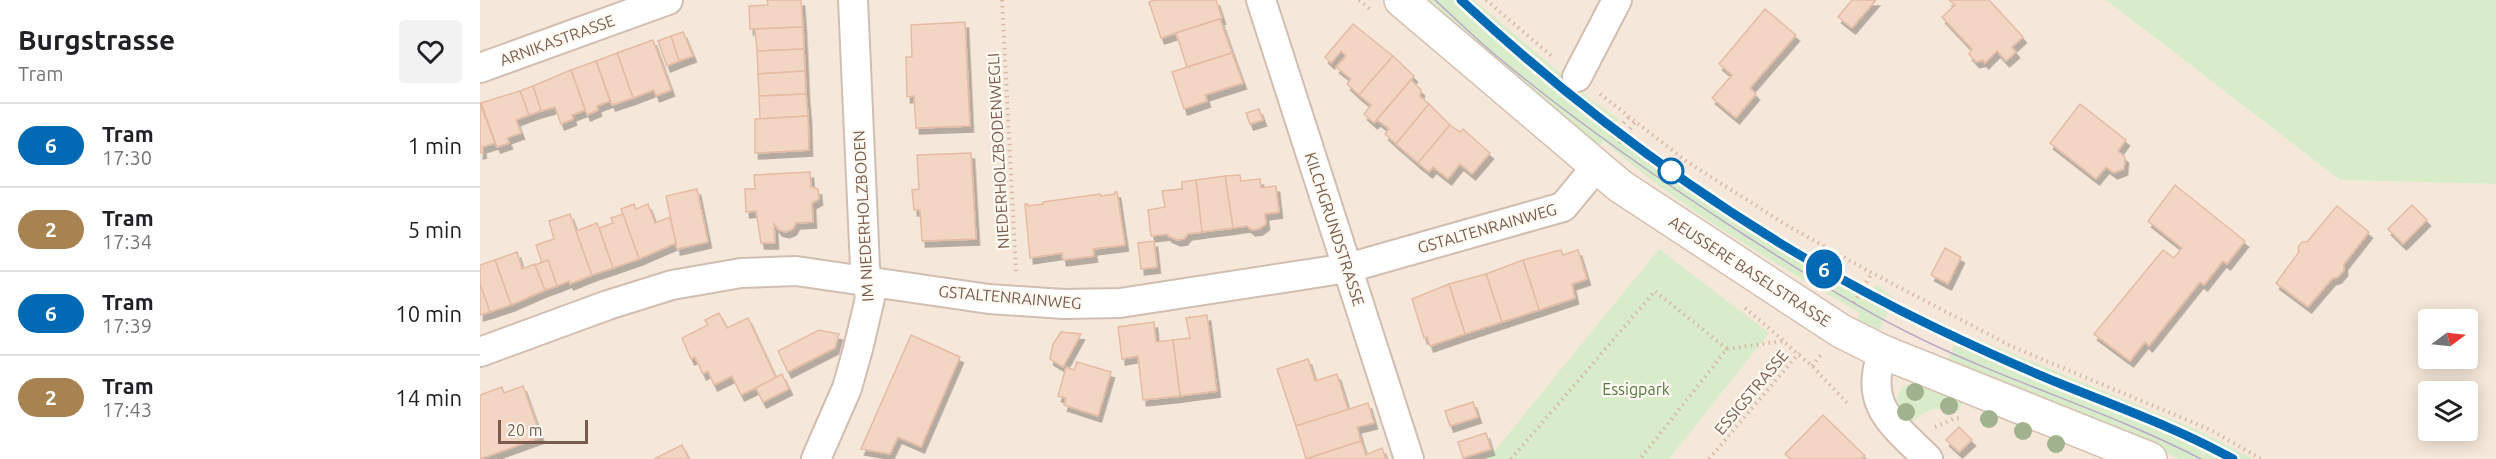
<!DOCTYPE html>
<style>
body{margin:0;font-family:Ubuntu,sans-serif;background:#f2f2f2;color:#202124;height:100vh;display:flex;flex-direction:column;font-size:22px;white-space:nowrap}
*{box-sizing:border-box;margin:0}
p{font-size:20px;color:#757577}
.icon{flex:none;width:33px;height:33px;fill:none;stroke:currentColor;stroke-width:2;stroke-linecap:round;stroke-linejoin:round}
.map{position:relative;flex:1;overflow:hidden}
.panel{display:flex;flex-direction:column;background:#fff;width:480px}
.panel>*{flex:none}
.badge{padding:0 12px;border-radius:20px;font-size:21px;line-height:39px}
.needle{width:39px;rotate:75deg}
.fabs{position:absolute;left:1938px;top:309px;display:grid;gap:12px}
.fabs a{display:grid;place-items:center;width:60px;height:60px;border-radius:6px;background:#fff;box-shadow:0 3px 15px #0003;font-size:30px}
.scale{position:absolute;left:18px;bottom:15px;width:90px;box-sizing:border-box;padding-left:6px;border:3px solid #7a5c4d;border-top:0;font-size:16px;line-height:21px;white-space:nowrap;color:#7a5c4d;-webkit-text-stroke:4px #fffaf3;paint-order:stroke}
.map>.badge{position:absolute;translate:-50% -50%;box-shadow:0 0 0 3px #fff}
.round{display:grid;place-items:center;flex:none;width:63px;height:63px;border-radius:6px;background:#f2f2f2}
.summary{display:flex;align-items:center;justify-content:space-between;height:102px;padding:0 18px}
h1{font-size:28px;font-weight:700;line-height:45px}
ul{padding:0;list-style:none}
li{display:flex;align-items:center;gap:18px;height:84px;padding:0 18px;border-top:2px solid #e0e0e0}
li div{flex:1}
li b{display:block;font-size:22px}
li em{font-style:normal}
li .badge{min-width:66px;font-weight:700;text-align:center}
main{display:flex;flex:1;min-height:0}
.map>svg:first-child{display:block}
</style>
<main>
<section class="panel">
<div class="summary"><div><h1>Burgstrasse</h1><p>Tram</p></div><a class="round"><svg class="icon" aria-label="heart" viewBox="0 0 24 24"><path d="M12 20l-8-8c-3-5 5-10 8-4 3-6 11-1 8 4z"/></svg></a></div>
<ul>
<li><span class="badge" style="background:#0069b4;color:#fff">6</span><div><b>Tram</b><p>17:30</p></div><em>1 min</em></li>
<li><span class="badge" style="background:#a68351;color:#fff">2</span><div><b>Tram</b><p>17:34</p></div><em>5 min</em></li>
<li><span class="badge" style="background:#0069b4;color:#fff">6</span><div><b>Tram</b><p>17:39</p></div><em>10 min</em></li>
<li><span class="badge" style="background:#a68351;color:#fff">2</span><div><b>Tram</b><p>17:43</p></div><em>14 min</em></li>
</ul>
</section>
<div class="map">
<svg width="2016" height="459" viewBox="0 0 2016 459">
<defs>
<filter id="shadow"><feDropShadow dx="3.5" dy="6" stdDeviation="0" flood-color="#0004"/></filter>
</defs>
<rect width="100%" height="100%" fill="#fdf6ec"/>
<path fill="#f5e8da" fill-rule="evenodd" d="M0 0H1626L1860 180 2016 184V459H0ZM1948 320H1988V358H1948ZM1948 392H1988V430H1948Z"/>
<g fill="#d8ecc9">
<path d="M944 0H994L1114 102 1139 119 1134 126 1292 232 1393 290 1396 284 1415 299 1399 330 1377 320 1380 313C1293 262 1199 208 1124 141L1118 148Z"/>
<path d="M1626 0H2016V184L1860 180Z"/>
<path d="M1179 249 1289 333 1189 459H1008Z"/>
<path d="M1479 334 1495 338 1715 429 1773 459H1698L1666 442 1468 361Z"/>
<path d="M1428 384 1446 388 1482 403 1479 411C1455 408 1448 406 1431 424L1420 408 1417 397 1423 387Z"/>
</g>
<g fill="#f3d5c3" stroke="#e6bba3" stroke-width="1.5" filter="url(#shadow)">
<path d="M287 0H321L323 27 270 29 269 6 288 5Z"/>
<path d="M674 0H736L742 18 681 38 669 2Z"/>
<path d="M1372 0H1396L1372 28 1358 17Z"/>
<path d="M1469 0H1509L1543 37 1532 47 1536 52 1526 61 1517 51 1505 63 1503 60 1496 62 1489 54 1492 49 1462 17 1475 5Z"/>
<path d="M1285 9 1316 35 1270 88 1276 94 1256 118 1232 98 1252 75 1239 64Z"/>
<path d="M740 19 752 53 707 67 696 33Z"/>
<path d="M485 22 490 126 436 128 434 96 427 97 426 57H432L431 25Z"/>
<path d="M873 24 913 56 879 95 867 84 871 79 856 67 866 56 861 51 851 63 845 57Z"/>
<path d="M323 27 324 49 277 51 275 29Z"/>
<path d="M203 32 213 56 199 61 191 36Z"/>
<path d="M191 36 199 61 187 66 178 41Z"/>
<path d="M173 40 191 90 176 96 174 90 153 98 137 53Z"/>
<path d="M324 49 325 71 278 74 277 51Z"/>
<path d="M137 53 153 98 132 105 116 61Z"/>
<path d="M752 53 763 83 725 95 727 101 704 109 692 72Z"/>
<path d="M913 56 934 76 894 123 884 114 891 105 879 95Z"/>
<path d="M116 61 130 101 117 106 118 110 107 115 91 70Z"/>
<path d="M91 70 105 110 92 115 93 119 81 124 75 107 61 111 53 86Z"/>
<path d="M325 71 326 94 279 96 278 74Z"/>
<path d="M931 80 941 90 940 96 949 104 916 144 905 134 909 129 897 120Z"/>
<path d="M53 86 61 111 49 115 40 91Z"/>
<path d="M40 91 49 115 36 120 41 133 27 138 29 143 17 147 1 103Z"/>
<path d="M326 94 328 116 280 119 279 96Z"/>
<path d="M0 103 15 143 2 147 3 152 0 153Z"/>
<path d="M949 104 970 125 938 163 916 144Z"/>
<path d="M1600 104 1646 140 1638 151 1645 157 1644 169 1634 173 1626 167 1616 179 1570 143Z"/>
<path d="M779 109 783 120 770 124 766 113Z"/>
<path d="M328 116 329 150 275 153V119Z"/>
<path d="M970 125 980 132 983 129 1010 153 992 174 980 164 968 179 953 167 949 172 938 163Z"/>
<path d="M491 153 496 239 442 241 440 210H434L432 190 439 189 437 155Z"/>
<path d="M330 172 331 187 338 189 339 199 332 203 333 222 316 223 313 229 306 232 299 230 294 224 295 243H281L276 211 266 212 265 189H275L274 175Z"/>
<path d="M760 175 761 181 780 179 781 188 796 186 799 212 785 214 786 224 779 229 772 230 767 226 753 228 745 176Z"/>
<path d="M745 176 753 228 722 232 716 180Z"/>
<path d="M716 180 722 232 708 234 704 239 697 240 688 236V234L671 236 668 210 685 207 682 191 702 189V182Z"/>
<path d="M1695 185 1765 241 1747 264 1743 261 1724 285 1720 282 1669 346 1665 342 1650 361 1614 334 1683 250 1694 258 1702 248 1668 221Z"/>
<path d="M217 189 228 242 197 249 186 196Z"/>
<path d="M635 192H637L645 245 613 249 614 256 583 260 582 253 550 258 545 204H548V206L563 204V202L620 194 621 196 635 194Z"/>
<path d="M154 204 156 209 168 204 175 223 190 217 196 243 159 259 141 209Z"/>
<path d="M1932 205 1947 220 1923 244 1908 229Z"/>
<path d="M1857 206 1889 232 1864 264V270L1858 277 1852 279 1828 307 1796 283 1819 252 1818 247 1822 242H1827Z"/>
<path d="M90 214 112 275 90 284 89 281 77 286 68 260 62 263 56 245 74 239 69 221Z"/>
<path d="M143 214 159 259 133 268 119 228 133 223 131 218Z"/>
<path d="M117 223 133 268 112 275 96 231Z"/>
<path d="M674 241 677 267 661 269 658 243Z"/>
<path d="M1465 248 1481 257 1468 284 1451 275Z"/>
<path d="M1081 250 1083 255 1098 250 1107 279 1092 284 1095 298 1059 310 1043 260Z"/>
<path d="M37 252 42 269 55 264 65 290 31 305 15 260Z"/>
<path d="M15 260 31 305 10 312 0 284V265Z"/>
<path d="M68 260 77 286 65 290 55 265Z"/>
<path d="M1043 260 1059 310 1022 322 1006 274Z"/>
<path d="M1006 274 1022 322 985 334 969 284Z"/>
<path d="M0 284 10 312 0 315Z"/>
<path d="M969 284 985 334 950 346 947 337 944 338 932 299Z"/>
<path d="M239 313 247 328 268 318 296 378 261 395 252 376 234 385 228 371 223 374 215 357 211 359 202 338 228 325 225 320Z"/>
<path d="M727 315 737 391 700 396 693 340 710 338 706 318Z"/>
<path d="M674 322 676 342 693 340 700 396 663 400 658 356 642 359 638 327Z"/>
<path d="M339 330 359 334 355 348 308 372 298 351Z"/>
<path d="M581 332 601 334 583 367 570 359 573 344Z"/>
<path d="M431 335 480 357 441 447 418 437 410 454 381 449Z"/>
<path d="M828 359 835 381 857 374 868 410 816 426 797 369Z"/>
<path d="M597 362 631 372 618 416 584 405 586 398 578 396 586 367 594 370Z"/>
<path d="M302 374 309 389 283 402 276 388Z"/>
<path d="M43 386 61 437 0 459V395L22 387 24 393Z"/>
<path d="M993 402 998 417 970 426 965 411Z"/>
<path d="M888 403 894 423 877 427 881 441 826 459 816 426Z"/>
<path d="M1343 415 1385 456 1381 459H1311L1305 454Z"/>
<path d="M1479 427 1492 440 1479 452 1466 440Z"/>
<path d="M1006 433 1011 449 983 458 978 442Z"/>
<path d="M881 441 886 455 902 448 906 459H826Z"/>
<path d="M202 445 209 459H174Z"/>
</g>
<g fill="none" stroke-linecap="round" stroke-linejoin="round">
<defs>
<g id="street">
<path d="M781 0 929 459"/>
<path d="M0 68 188 0"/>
<path d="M1097 77 1137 0"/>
<path d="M0 352 128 305 192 285 261 273 316 271 509 299 584 304 640 303 868 268 1083 207 1116 167"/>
<path d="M1403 352C1382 405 1414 425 1448 459"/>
<path d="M336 459 367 388 378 349 390 298 385 267 373 0"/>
</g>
<path id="secondary" d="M921 0 1140 186 1361 331 1403 352 1670 459"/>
</defs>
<use href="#street" stroke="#d1beb0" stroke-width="32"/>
<use href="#secondary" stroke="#d6c0b0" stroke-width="36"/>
<g stroke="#d9b8a5" stroke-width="4" stroke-dasharray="1.5 4.5" stroke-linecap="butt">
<path d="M522 0 536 272"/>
<path d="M879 0 892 11"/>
<path d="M1006 0 1074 58"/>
<path d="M1120 94 1206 161 1308 226 1392 273 1533 347 1731 430 1781 459"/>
<path d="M1132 137 1149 117"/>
<path d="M1139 143 1155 122"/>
<path d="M1374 303 1392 273"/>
<path d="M1265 308 1303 340"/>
<path d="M1247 349 1303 341 1332 366 1369 405"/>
<path d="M1332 366 1341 355"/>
<path d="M1455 427 1473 419 1479 418"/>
<path d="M1031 459 1175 291 1247 349 1160 459"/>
<path d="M1229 459 1319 353"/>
</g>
<use href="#street" stroke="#fff" stroke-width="28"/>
<use href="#secondary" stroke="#fff" stroke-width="33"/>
<g stroke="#b9a8c9" stroke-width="1.5">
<path d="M955 0C976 19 997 40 1019 58 1097 123 1181 181 1266 236 1319 270 1373 305 1429 333 1524 381 1627 410 1721 459"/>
<path d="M981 0C1128 136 1297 254 1479 339 1569 381 1666 410 1753 459"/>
</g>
</g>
<g fill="#a0b28e">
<circle cx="1435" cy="392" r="9"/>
<circle cx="1469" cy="406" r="9"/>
<circle cx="1426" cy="412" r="9"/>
<circle cx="1509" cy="419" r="9"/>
<circle cx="1543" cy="431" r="9"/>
<circle cx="1576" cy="444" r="9"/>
</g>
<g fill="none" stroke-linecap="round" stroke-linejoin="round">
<defs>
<path id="line" d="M981 0C1122 131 1284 246 1458 329 1502 350 1546 370 1591 388 1646 410 1701 430 1753 459"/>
</defs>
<use href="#line" stroke="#fff" stroke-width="14"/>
<use href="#line" stroke="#0069b4" stroke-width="9"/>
</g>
<circle fill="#fff" stroke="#0069b4" stroke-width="3" cx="1191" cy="171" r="12"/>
<g text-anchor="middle" stroke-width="4.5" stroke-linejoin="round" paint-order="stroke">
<g font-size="16" fill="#7a5c4d" stroke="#fffaf3">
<text transform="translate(77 40) rotate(-20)" y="6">ARNIKASTRASSE</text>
<text transform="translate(518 151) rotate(-93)" y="6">NIEDERHOLZBODENWEGLI</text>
<text transform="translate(383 216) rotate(-93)" y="6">IM NIEDERHOLZBODEN</text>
<text transform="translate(1007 228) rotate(-16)" y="6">GSTALTENRAINWEG</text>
<text transform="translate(855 229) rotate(72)" y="6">KILCHGRUNDSTRASSE</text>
<text transform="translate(1270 271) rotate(33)" y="6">AEUSSERE BASELSTRASSE</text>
<text transform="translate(530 297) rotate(5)" y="6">GSTALTENRAINWEG</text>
<text transform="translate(1271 392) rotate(-50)" y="6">ESSIGSTRASSE</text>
</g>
<g font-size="16" fill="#537a41" stroke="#fffaf3">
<text x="1156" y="395">Essigpark</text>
</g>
</g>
</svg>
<div class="fabs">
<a><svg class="needle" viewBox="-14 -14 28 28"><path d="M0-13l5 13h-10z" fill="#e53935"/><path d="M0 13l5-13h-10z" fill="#757577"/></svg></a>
<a><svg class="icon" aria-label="layers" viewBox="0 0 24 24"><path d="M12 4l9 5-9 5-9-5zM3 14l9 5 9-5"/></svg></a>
</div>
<div class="scale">20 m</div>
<b class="badge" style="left:1344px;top:269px;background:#0069b4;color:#fff">6</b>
</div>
</main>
